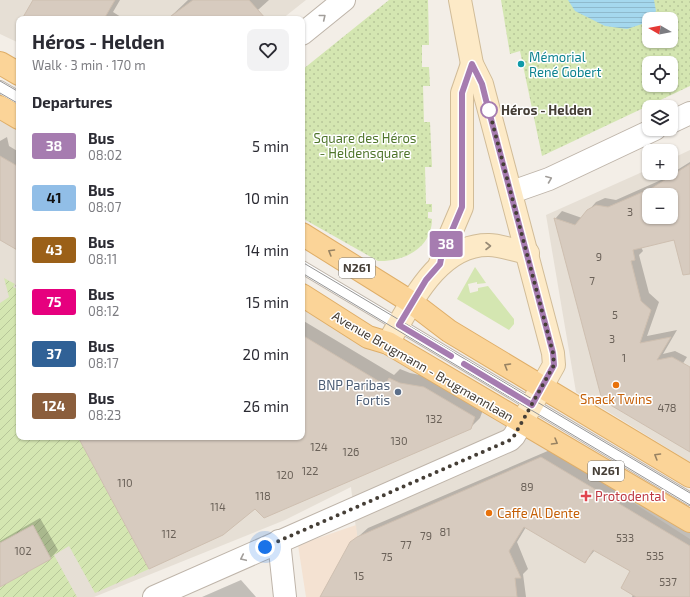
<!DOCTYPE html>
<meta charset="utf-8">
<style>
body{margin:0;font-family:"Exo 2",sans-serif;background:#f2f2f3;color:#2b2b33;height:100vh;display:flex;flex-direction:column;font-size:15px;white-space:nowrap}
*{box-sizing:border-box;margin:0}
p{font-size:13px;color:#7c7c81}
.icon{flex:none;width:22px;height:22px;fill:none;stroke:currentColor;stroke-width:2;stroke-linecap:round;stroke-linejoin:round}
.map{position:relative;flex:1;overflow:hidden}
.details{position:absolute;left:16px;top:16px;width:289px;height:424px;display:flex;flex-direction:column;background:#fff;border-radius:8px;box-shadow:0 1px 3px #0004}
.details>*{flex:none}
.badge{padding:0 8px;border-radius:3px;font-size:14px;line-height:26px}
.needle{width:26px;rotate:279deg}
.controls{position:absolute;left:642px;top:12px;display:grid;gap:8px}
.controls a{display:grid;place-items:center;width:36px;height:36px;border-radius:8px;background:#fff;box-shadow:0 1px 3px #0004;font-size:20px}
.you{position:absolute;width:20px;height:20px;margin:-10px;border:3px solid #fff;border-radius:50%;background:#1a73e8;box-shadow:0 0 0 6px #1a73e833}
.map>.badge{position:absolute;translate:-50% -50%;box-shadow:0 0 0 2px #fff}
h2{padding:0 16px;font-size:15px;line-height:36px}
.round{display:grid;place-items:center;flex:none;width:42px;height:42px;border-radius:8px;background:#f2f2f3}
.overview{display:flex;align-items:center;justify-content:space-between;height:68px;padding:0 16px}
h1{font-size:19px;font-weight:700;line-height:30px}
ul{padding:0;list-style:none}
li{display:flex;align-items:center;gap:12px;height:52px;padding:0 16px}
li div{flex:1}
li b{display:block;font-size:15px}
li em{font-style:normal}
li .badge{min-width:44px;font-weight:700;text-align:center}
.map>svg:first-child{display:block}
</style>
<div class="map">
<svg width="690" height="597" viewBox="0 0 690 597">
<defs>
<pattern id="park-dots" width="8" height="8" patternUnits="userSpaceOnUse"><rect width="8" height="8" fill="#d4e6b1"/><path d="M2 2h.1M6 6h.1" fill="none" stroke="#b7c699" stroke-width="1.8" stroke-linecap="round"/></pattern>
<pattern id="garden-furrows" width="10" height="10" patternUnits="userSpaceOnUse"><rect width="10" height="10" fill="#d4e6b1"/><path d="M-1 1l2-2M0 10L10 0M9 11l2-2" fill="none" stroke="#b7c699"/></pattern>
<pattern id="water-rules" width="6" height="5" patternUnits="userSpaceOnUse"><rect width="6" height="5" fill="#a5d8ee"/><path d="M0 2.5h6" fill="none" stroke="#8fbacd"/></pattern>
</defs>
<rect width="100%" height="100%" fill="#f3eee7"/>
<g fill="#e6dfd5" fill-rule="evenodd">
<path d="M0 0H306L282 19H19V43L0 34Z"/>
<path d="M0 120 19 131V437H302V301L545 446 690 539V597H364L351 487 285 520 94 597H0Z"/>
<path d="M690 150V462L576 392 546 215 649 169V173H671V159ZM649 195H671V217H649Z"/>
</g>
<path fill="#f4e2d2" d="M356 525 364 597H306L298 545Z"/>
<path fill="#d4e6b1" d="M475 267 486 283 477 284V282L468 284 470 293 478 291V288L488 286 514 319V324L509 330 457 299Z"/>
<g fill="url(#park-dots)" fill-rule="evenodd">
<path d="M389 0H428L429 45H422V67H429L430 86H423L424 122H430L432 167H425L426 204H432V212H428V218L432 219C432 248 404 262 378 261L302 218V70Z"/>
<path d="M501 0H690V86L542 156 520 51 510 54ZM649 19H671V41H649ZM649 63H671V85H649Z"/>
</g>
<g fill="url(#garden-furrows)" fill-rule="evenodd">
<path d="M341 136 350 137 356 143 355 151 349 157 340 156 335 150V142ZM341 142 350 143 349 151 341 150Z"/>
<path d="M4 278 15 284 13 287 19 290V437H78L149 569 95 593 69 546 54 555 77 597H0V587L51 558 33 525 0 543V303L9 297Z"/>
</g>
<path fill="url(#water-rules)" d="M568 0H654L656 11 648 22 627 29 605 26 575 11Z"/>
<g fill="#0003" fill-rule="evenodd">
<path d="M34 0H120L113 12 124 19H23Z"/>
<path d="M188 0H269L248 19H168Z"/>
<path d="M7 137 9 146 19 152V250L0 239V141Z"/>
<path d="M690 162V251L675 239 641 247 643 251 639 255 649 293 659 302 647 336 677 330 663 354 675 351 687 357 682 365 690 370V451L555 219 562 211 582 218 596 202 605 198 616 200 661 180ZM649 195H671V217H649Z"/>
<path d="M19 279V289L15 286Z"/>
<path d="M302 320 394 375 400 369 410 373 434 378 484 407 480 418 470 428 255 508 79 437H302Z"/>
<path d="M550 450 690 533V597H632L633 594 632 571 595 550 585 562 526 527 517 542 528 569 523 574 526 597H322L351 543 368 528Z"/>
<path d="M40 518 58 550 51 558 0 586V541Z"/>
<path d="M241 580 256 597H202Z"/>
</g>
<g fill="#d7cbbf" stroke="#cebfb0" fill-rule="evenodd">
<path d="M33 0H115L104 19H22Z"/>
<path d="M193 0H249L266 19H167Z"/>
<path d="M0 156 19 167V251L0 240Z"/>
<path d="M690 164V274L683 275 674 240 633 250 635 260 631 261 641 301 651 310 640 343 671 337 657 360 672 357 690 367V452L602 400 554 218 575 225 587 210 596 205 608 207 652 188ZM649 195H671V217H649Z"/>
<path d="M302 335 385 385 389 378 400 383 424 387 475 417 471 429 264 518 255 509 223 535 149 569 78 437H302Z"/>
<path d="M541 457 690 546V597H636L621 588 630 571 593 550 585 563 524 527 509 551 521 578H515L517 597H320L350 542 357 537Z"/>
<path d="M33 525 51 559 0 587V543Z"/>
</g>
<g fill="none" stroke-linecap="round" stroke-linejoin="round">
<defs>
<g id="service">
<path d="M0 87 19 98"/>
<path d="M302 267 690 499"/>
</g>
<g id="minor">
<path d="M302 34 344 0"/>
<path d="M671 122 690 113"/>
<path d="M512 192 549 179 655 129"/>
<path d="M279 541 285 597"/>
<path d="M154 597 510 440 514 436 522 422"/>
</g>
<g id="secondary">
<path d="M460 0 472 64 482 84 553 353 554 365 522 422"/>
<path d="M440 264 442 254 462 207V93L472 64"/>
<path d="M388 343C410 306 437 244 489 245 500 245 516 251 528 253"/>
</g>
<g id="primary">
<path d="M0 63 19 74"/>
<path d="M0 107 19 118"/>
<path d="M302 234 411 302 449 331 690 476"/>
<path d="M302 295 368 337 388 343 690 521"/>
</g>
</defs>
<use href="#service" stroke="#beb4a9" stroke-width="14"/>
<use href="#minor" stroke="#beb4a9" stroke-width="24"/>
<use href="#secondary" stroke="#d1bc98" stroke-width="24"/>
<use href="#primary" stroke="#dfae68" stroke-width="24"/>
<use href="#service" stroke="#fff" stroke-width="12"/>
<use href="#minor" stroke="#fff" stroke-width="22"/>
<use href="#secondary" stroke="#fdeac7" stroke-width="22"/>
<use href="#primary" stroke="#fbd498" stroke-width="22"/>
<g stroke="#969696" stroke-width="1">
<path d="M0 81 19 92"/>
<path d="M0 93 19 104"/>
<path d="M302 262 690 493"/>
<path d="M302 273 690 505"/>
</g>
</g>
<defs><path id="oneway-chevron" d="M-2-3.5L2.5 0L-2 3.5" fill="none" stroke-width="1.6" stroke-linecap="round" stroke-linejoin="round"/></defs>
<g stroke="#a29e9a">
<use href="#oneway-chevron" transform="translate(323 17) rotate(-39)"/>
<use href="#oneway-chevron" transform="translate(549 179) rotate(-22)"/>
<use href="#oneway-chevron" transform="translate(243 558) rotate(155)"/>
</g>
<use stroke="#988b77" href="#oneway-chevron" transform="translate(488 246)"/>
<g stroke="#978262">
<use href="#oneway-chevron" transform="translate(331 252) rotate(-149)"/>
<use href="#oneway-chevron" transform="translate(507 366) rotate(-149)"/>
<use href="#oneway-chevron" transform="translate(555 442) rotate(30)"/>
<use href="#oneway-chevron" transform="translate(657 456) rotate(-149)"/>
</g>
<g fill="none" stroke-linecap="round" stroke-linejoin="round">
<defs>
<path id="line" d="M451 356 399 325 426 280 440 264 442 254 462 207V93L472 64 482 84 486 100 553 353 554 365 532 405 464 364"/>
</defs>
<use href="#line" stroke="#fff" stroke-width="9"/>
<use href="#line" stroke="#a67cb0" stroke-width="6"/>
<path stroke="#453e36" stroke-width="4" stroke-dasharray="0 7.2" d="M265 547 510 440 514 436 554 365 553 353 489 110"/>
</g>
<circle fill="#0f9aa8" stroke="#fff" stroke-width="1.5" cx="521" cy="64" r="4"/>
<circle fill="#fff" stroke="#a67cb0" stroke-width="2" cx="489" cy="110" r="8"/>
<g fill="#e8710a" stroke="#fff" stroke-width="1.5">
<circle cx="616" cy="385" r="4"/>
<circle cx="489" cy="513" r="4"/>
</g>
<circle fill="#5c6f8a" stroke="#fff" stroke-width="1.5" cx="398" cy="392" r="4"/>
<path fill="#e0444e" stroke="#fff" stroke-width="1.5" d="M584 490h4v4h4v4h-4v4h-4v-4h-4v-4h4z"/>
<g text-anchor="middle" stroke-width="3" stroke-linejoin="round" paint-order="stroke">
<g font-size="11" fill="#6a6158">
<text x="630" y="216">3</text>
<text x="599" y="261">9</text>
<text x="592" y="285">7</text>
<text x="615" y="319">5</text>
<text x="612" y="343">3</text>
<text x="624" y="362">1</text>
<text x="667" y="412">478</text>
<text x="434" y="423">132</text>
<text x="399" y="445">130</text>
<text x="319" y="451">124</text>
<text x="351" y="456">126</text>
<text x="310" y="475">122</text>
<text x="285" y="479">120</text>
<text x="125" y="487">110</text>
<text x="527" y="491">89</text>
<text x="263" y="500">118</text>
<text x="218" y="511">114</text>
<text x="445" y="536">81</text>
<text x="169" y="538">112</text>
<text x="426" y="540">79</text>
<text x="625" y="542">533</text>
<text x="406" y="549">77</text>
<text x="23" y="555">102</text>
<text x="655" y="560">535</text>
<text x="387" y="561">75</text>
<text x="359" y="580">15</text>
<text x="668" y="586">537</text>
</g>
<g fill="#fff" stroke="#7d7872" stroke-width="1">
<rect x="339" y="258" width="36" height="20" rx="3"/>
<rect x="588" y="461" width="36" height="20" rx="3"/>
</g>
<g font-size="12" font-weight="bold" fill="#453e36">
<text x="357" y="272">N261</text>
<text x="606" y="475">N261</text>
</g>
<g font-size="13" fill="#0d838f" stroke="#fff" text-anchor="start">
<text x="529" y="62">Mémorial<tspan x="529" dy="15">René Gobert</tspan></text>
</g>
<g font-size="13" font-weight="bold" fill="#453e36" stroke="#fff" text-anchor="start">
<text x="501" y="115">Héros - Helden</text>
</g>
<g font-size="13" fill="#4f752b" stroke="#fff">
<text x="365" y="143">Square des Héros<tspan x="365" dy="15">- Heldensquare</tspan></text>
</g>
<g font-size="13" fill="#453e36" stroke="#fff">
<text transform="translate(423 366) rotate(30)" y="5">Avenue Brugmann - Brugmannlaan</text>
</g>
<g font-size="13" fill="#4e5e75" stroke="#fff" text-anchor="end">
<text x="390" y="390">BNP Paribas<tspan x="390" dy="15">Fortis</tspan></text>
</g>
<g font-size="13" fill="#c56008" stroke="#fff">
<text x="616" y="404">Snack Twins</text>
<text x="497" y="518" text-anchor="start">Caffe Al Dente</text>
</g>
<g font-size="13" fill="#be3a42" stroke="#fff" text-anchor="start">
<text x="595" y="501">Protodental</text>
</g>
</g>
</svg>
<div class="controls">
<a><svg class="needle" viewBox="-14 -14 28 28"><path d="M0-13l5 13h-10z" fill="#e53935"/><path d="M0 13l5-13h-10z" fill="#7c7c81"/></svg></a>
<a><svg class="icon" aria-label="locate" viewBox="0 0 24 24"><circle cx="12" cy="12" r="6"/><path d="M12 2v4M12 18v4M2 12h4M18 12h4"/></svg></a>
<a><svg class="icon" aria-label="layers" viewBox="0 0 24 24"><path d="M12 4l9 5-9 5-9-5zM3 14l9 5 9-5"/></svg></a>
<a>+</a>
<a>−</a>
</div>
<div class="you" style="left:265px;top:547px"></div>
<b class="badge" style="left:446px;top:244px;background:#a67cb0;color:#fff">38</b>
<section class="details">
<div class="overview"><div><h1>Héros - Helden</h1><p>Walk · 3 min · 170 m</p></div><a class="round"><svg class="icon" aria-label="heart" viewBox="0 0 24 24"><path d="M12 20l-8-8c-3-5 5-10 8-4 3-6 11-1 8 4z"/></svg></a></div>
<h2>Departures</h2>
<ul>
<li><span class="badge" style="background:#a67cb0;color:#fff">38</span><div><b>Bus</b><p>08:02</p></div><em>5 min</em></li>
<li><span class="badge" style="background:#91bee7;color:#111">41</span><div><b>Bus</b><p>08:07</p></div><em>10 min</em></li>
<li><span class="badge" style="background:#9b6018;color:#fff">43</span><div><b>Bus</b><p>08:11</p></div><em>14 min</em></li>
<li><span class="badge" style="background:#e6007e;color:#fff">75</span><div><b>Bus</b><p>08:12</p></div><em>15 min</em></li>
<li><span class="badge" style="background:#306196;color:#fff">37</span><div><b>Bus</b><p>08:17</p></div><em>20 min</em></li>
<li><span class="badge" style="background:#8b5e3c;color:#fff">124</span><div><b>Bus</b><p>08:23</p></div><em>26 min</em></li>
</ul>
</section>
</div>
